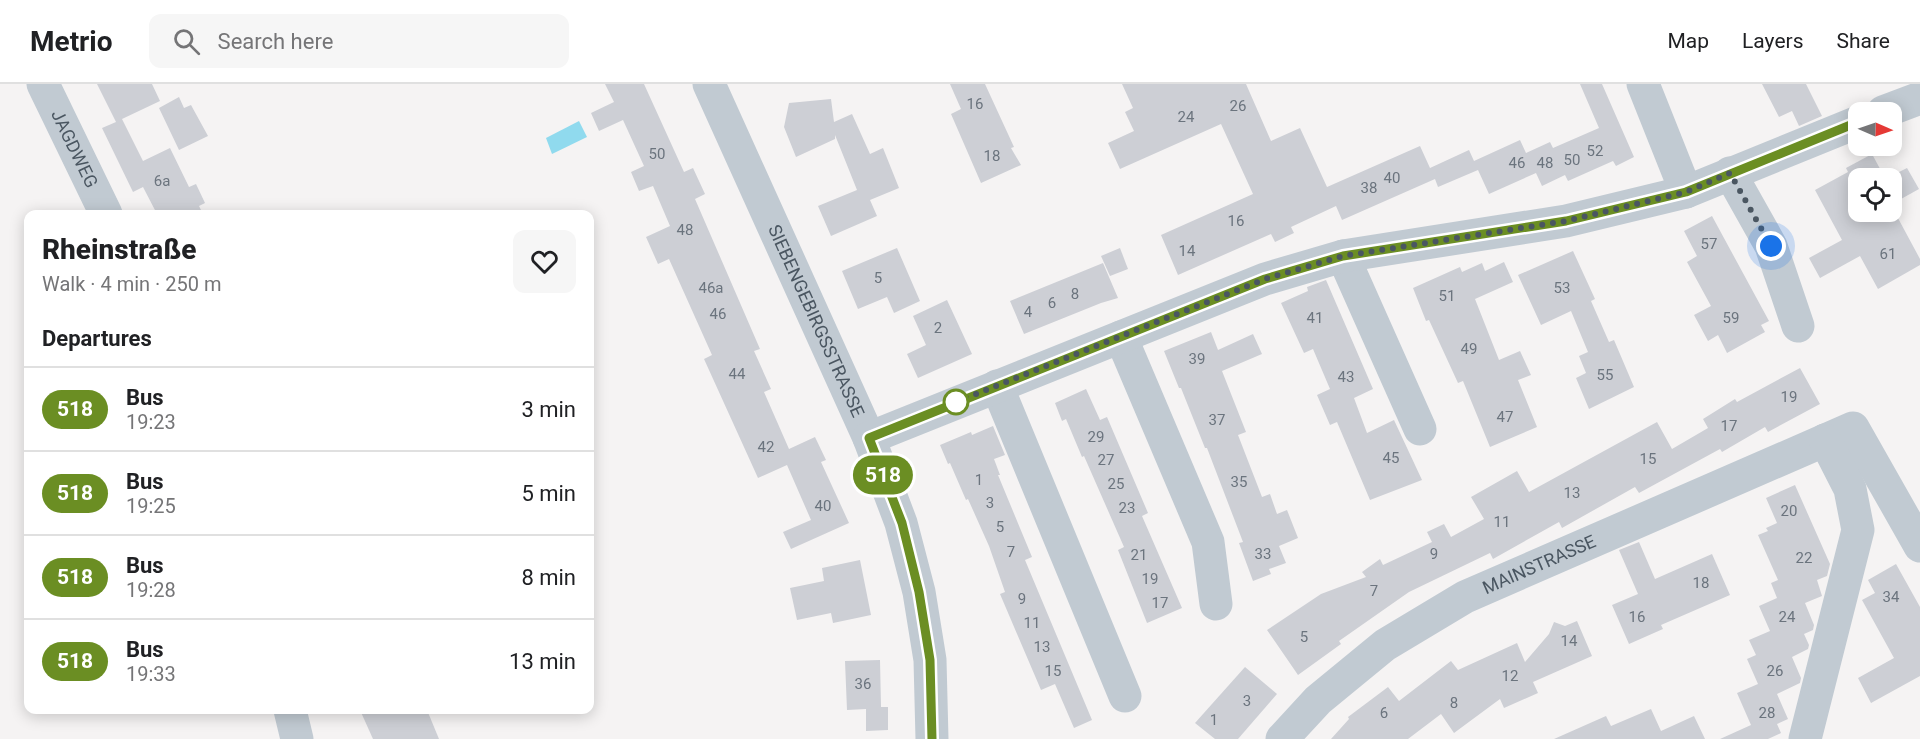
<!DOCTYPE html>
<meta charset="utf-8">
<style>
body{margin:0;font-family:Roboto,sans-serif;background:#f6f6f6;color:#202124;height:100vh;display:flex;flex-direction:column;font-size:22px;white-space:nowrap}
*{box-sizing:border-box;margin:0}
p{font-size:20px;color:#757577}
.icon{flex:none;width:33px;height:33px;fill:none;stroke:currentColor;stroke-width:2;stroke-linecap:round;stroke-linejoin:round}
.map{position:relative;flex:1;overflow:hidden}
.details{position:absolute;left:24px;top:126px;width:570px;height:504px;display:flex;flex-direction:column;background:#fff;border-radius:12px;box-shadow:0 3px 15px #0003}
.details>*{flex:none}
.badge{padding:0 12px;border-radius:20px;font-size:21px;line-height:39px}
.needle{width:39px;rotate:92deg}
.tools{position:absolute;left:1848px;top:18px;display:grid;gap:12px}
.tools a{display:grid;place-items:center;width:54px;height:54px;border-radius:12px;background:#fff;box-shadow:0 3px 15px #0003;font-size:30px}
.you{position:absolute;width:30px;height:30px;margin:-15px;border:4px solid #fff;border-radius:50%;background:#1a73e8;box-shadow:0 0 0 9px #1a73e833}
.map>.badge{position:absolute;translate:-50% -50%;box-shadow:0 0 0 3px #fff}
h2{padding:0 18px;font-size:22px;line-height:54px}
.round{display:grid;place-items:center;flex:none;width:63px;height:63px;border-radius:12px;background:#f6f6f6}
.overview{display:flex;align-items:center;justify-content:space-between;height:102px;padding:0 18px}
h1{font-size:28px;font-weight:800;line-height:45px}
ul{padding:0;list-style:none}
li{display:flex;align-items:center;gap:18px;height:84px;padding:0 18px;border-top:2px solid #e0e0e0}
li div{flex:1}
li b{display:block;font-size:22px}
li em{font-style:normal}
li .badge{min-width:66px;font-weight:700;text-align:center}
header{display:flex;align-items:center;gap:36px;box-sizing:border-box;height:84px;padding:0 30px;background:#fff;border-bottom:2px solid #e0e0e0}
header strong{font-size:28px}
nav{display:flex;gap:33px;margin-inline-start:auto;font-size:21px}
.search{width:420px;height:54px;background:#f6f6f6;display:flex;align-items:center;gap:15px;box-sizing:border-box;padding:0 21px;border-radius:12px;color:#757577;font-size:22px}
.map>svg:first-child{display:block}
</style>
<header>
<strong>Metrio</strong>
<div class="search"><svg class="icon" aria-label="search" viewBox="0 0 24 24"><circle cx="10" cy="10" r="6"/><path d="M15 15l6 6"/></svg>Search here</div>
<nav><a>Map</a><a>Layers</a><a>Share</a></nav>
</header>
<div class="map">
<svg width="1920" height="655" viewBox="0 0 1920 655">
<rect width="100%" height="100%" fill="#f5f3f3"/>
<path fill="#90daee" d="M579 37 587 53 552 70 546 54Z"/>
<g fill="#cdcfd5">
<path d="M97 0H152L160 17 122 35 143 77 170 64 189 103 196 100 205 119 199 122 203 130H157L143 103 133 108 102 44 116 38Z"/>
<path d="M605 0H644L684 88 693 84 705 110 695 115 760 265 754 267 771 305 764 308 789 365 815 353 826 376 821 378 849 439 791 465 783 448 811 436 787 381 758 394 704 275 712 271 669 175 658 180 646 153 670 142 653 102 639 107 631 88 644 82 623 36 599 47 591 29 614 18Z"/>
<path d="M950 0H985L1014 63 1011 64 1021 81 981 99 951 30 961 25Z"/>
<path d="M1122 0H1246L1271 57 1300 44 1327 103 1420 62 1430 84 1469 66 1474 77 1520 56 1526 69 1550 58 1553 64 1599 44 1580 0H1602L1634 73 1616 82 1613 77 1568 97 1565 91 1542 102 1536 89 1489 110 1478 86 1438 103 1435 95 1342 136 1336 122 1291 143 1294 149 1275 158 1271 150 1178 191 1161 151 1253 110 1221 40 1120 85 1108 59 1134 47 1125 28 1133 24Z"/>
<path d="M1762 0H1806L1822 32 1799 42 1792 27 1779 33Z"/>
<path d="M179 13 184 24 191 21 208 52 179 66 159 24Z"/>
<path d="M831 15 834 38 852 30 870 70 883 64 899 104 870 116 877 132 831 152 818 122 857 106 835 51V55L796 73 784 43 789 19Z"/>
<path d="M1872 70 1885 94H1858V128H1892V123L1920 175V181L1878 205 1860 172 1820 194 1809 174 1842 156 1815 106 1848 88 1846 84Z"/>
<path d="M1907 84 1919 105 1892 120V94H1887Z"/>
<path d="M1712 132 1769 237 1761 241 1765 248 1727 269 1718 251 1708 257 1694 231 1711 222 1687 178 1697 172 1684 147Z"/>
<path d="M897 164 920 217 894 229 887 213 858 225 842 187Z"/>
<path d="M1120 164 1128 185 1110 192 1101 172Z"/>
<path d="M1573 167 1595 215 1591 217 1609 258 1614 256 1634 303 1589 325 1576 294 1586 289 1579 272 1588 268 1571 227 1541 241 1518 191Z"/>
<path d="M1504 178 1513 198 1475 215 1499 276 1520 267 1531 291 1518 296 1537 343 1490 363 1463 297 1458 299 1429 236 1426 237 1413 204 1460 183 1462 188 1482 179 1485 187Z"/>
<path d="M1103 179 1118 214 1101 219 1024 250 1010 217Z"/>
<path d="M1326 196 1373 305 1354 314 1367 349 1394 336 1422 396 1370 416 1337 338 1330 341 1317 311 1330 305 1313 265 1304 269 1281 219 1308 207 1307 203Z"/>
<path d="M947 216 972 270 918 294 907 270 926 261 913 232Z"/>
<path d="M1211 248 1218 266 1253 250 1262 270 1222 287 1246 348 1238 351 1262 413 1270 410 1277 430 1287 426 1298 454 1279 462 1286 479 1269 485 1271 490 1253 497 1239 459 1243 458 1207 364H1205L1181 304H1179L1164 267Z"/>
<path d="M1800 284 1820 320 1768 348 1765 343 1722 368 1720 365 1639 409 1635 403 1562 444 1559 438 1493 475 1490 469 1409 508 1339 557 1341 560 1298 591 1267 546 1321 510 1366 493 1362 488 1380 475 1383 481 1432 458 1427 448 1444 440 1451 453 1484 435 1471 413 1517 387 1529 408 1657 338 1672 365 1708 344 1703 335 1735 315 1737 318Z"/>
<path d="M1086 305 1100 336 1107 333 1148 429 1142 432 1182 524 1147 539 1118 466 1124 463 1084 372 1082 373 1066 335 1062 337 1055 319Z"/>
<path d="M993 342 1005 371 994 375 1000 391H998L1032 473 1025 476 1092 636 1074 644 1055 600 1041 606 1000 510 1005 508 989 462 968 415 966 416 950 379 948 380 940 361 971 348 972 351Z"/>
<path d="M1795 401 1830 480 1827 492 1817 496 1822 512 1805 519 1814 541 1813 546 1804 550 1809 561 1808 565 1792 573 1801 594 1800 599 1777 610 1788 635 1777 640 1781 649 1768 655H1720L1751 641 1737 609 1758 600 1747 575 1756 571 1749 556 1770 547 1759 522 1777 514 1771 499 1778 496 1758 451 1768 447 1766 444 1777 439 1766 414Z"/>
<path d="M1639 458 1655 495 1712 470 1730 511 1661 541 1663 545 1629 560 1612 521 1638 510 1619 466Z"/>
<path d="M860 476 871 531 833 539 831 529 797 536 790 504 824 497 822 484Z"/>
<path d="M1896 480 1920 523V592L1871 619 1858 594 1894 574 1862 516 1875 509 1868 496Z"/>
<path d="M1577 537 1592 572 1533 598 1538 609 1504 624 1500 615 1454 649 1441 630 1408 655H1331L1349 635 1348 633 1388 603 1399 617 1451 577 1458 586 1517 559 1525 578 1549 550 1554 538 1565 542Z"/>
<path d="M880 576 881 623H888V646L866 647V625L847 626 845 577Z"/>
<path d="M1245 583 1277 610 1238 655H1215L1195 639Z"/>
<path d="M1651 625 1661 647 1694 632 1705 655H1554L1606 632 1611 642Z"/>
<path d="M360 626H427L439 655H373Z"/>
</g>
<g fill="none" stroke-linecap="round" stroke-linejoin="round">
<g stroke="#c1cad2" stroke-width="33">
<path id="s1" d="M43 0 106 130"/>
<path id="s2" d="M709 0 869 354 901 439 919 508 930 576 932 655"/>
<path d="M1643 0 1686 108"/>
<path d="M1883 28 1920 14"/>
<path d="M1730 89 1771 162 1798 242"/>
<path d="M1343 172 1420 345"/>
<path d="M1121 253 1208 458 1216 520"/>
<path d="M997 302 1125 612"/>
<path d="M869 354 1265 195 1343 172 1566 137 1686 108 1858 38"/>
<path d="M290 626 297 655"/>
<path id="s3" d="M1282 655 1318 616 1385 561 1465 513 1853 344 1920 462"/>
<path d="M1805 655 1858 446 1850 405 1825 356"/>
</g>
</g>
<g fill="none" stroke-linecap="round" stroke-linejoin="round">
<defs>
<path id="line" d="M932 655 930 576 919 508 902 439 869 354 1265 195 1343 172 1566 137 1686 108 1858 38"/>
</defs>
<use href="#line" stroke="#fff" stroke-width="14"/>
<use href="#line" stroke="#6b8e23" stroke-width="9"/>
<path stroke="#4a5661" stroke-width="6" stroke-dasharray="0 10.8" d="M956 318 1265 195 1343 172 1566 137 1686 108 1730 89 1771 162"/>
</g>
<circle fill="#fff" stroke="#6b8e23" stroke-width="3" cx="956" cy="318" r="12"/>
<g text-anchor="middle" stroke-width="4.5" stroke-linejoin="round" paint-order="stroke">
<g font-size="15" fill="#6b747e">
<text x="975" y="25">16</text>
<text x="1238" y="27">26</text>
<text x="1186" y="38">24</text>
<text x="1595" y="72">52</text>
<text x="657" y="75">50</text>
<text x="992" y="77">18</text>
<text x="1572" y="81">50</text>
<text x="1517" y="84">46</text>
<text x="1545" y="84">48</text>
<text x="1392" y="99">40</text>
<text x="162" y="102">6a</text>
<text x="1369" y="109">38</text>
<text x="1236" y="142">16</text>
<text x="685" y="151">48</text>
<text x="1709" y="165">57</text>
<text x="1187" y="172">14</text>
<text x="1888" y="175">61</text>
<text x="878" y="199">5</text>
<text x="711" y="209">46a</text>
<text x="1562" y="209">53</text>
<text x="1075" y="215">8</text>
<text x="1447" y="217">51</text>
<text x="1052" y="224">6</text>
<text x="1028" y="233">4</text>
<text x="718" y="235">46</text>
<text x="1315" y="239">41</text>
<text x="1731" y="239">59</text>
<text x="938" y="249">2</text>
<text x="1469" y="270">49</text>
<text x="1197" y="280">39</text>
<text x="737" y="295">44</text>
<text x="1605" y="296">55</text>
<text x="1346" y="298">43</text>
<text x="1789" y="318">19</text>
<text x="1505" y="338">47</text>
<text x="1217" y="341">37</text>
<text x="1729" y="347">17</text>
<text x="1096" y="358">29</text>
<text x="766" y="368">42</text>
<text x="1391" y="379">45</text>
<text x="1648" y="380">15</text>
<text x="1106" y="381">27</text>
<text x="979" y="401">1</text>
<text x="1239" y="403">35</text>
<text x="1116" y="405">25</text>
<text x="1572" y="414">13</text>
<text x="990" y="424">3</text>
<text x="823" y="427">40</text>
<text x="1127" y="429">23</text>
<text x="1789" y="432">20</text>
<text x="1502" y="443">11</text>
<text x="1000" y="448">5</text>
<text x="1011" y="473">7</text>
<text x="1263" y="475">33</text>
<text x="1434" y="475">9</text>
<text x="1139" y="476">21</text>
<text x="1804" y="479">22</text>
<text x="1150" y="500">19</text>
<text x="1701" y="504">18</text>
<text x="1374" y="512">7</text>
<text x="1891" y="518">34</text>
<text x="1022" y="520">9</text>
<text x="1160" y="524">17</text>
<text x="1637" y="538">16</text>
<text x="1787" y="538">24</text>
<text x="1032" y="544">11</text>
<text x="1304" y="558">5</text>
<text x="1569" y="562">14</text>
<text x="1042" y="568">13</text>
<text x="1053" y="592">15</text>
<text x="1775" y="592">26</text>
<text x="1510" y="597">12</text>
<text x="863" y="605">36</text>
<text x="1247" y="622">3</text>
<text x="1454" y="624">8</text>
<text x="1384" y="634">6</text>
<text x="1767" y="634">28</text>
<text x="1214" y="641">1</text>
</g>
<g font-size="18" fill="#4a5661" stroke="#fff">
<text dy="6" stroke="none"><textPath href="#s1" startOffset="72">JAGDWEG</textPath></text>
<text dy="6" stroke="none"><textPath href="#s2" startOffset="260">SIEBENGEBIRGSSTRASSE</textPath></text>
<text dy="6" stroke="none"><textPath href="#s3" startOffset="314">MAINSTRASSE</textPath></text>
</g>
</g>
</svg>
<div class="tools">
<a><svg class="needle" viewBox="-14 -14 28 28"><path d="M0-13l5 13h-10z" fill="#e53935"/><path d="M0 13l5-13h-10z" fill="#757577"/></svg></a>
<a><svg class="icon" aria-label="locate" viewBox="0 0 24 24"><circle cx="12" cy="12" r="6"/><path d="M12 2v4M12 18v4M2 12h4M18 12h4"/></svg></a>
</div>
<div class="you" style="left:1771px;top:162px"></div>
<b class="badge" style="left:883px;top:391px;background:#6b8e23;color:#fff">518</b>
<section class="details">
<div class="overview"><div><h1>Rheinstraße</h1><p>Walk · 4 min · 250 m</p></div><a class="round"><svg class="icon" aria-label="heart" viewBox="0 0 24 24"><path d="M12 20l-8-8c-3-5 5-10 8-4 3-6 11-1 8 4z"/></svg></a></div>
<h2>Departures</h2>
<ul>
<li><span class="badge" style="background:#6b8e23;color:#fff">518</span><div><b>Bus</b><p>19:23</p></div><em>3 min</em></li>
<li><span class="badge" style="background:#6b8e23;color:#fff">518</span><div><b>Bus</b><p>19:25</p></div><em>5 min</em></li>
<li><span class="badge" style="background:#6b8e23;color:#fff">518</span><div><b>Bus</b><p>19:28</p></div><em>8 min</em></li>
<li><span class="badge" style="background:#6b8e23;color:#fff">518</span><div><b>Bus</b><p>19:33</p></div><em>13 min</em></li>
</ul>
</section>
</div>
